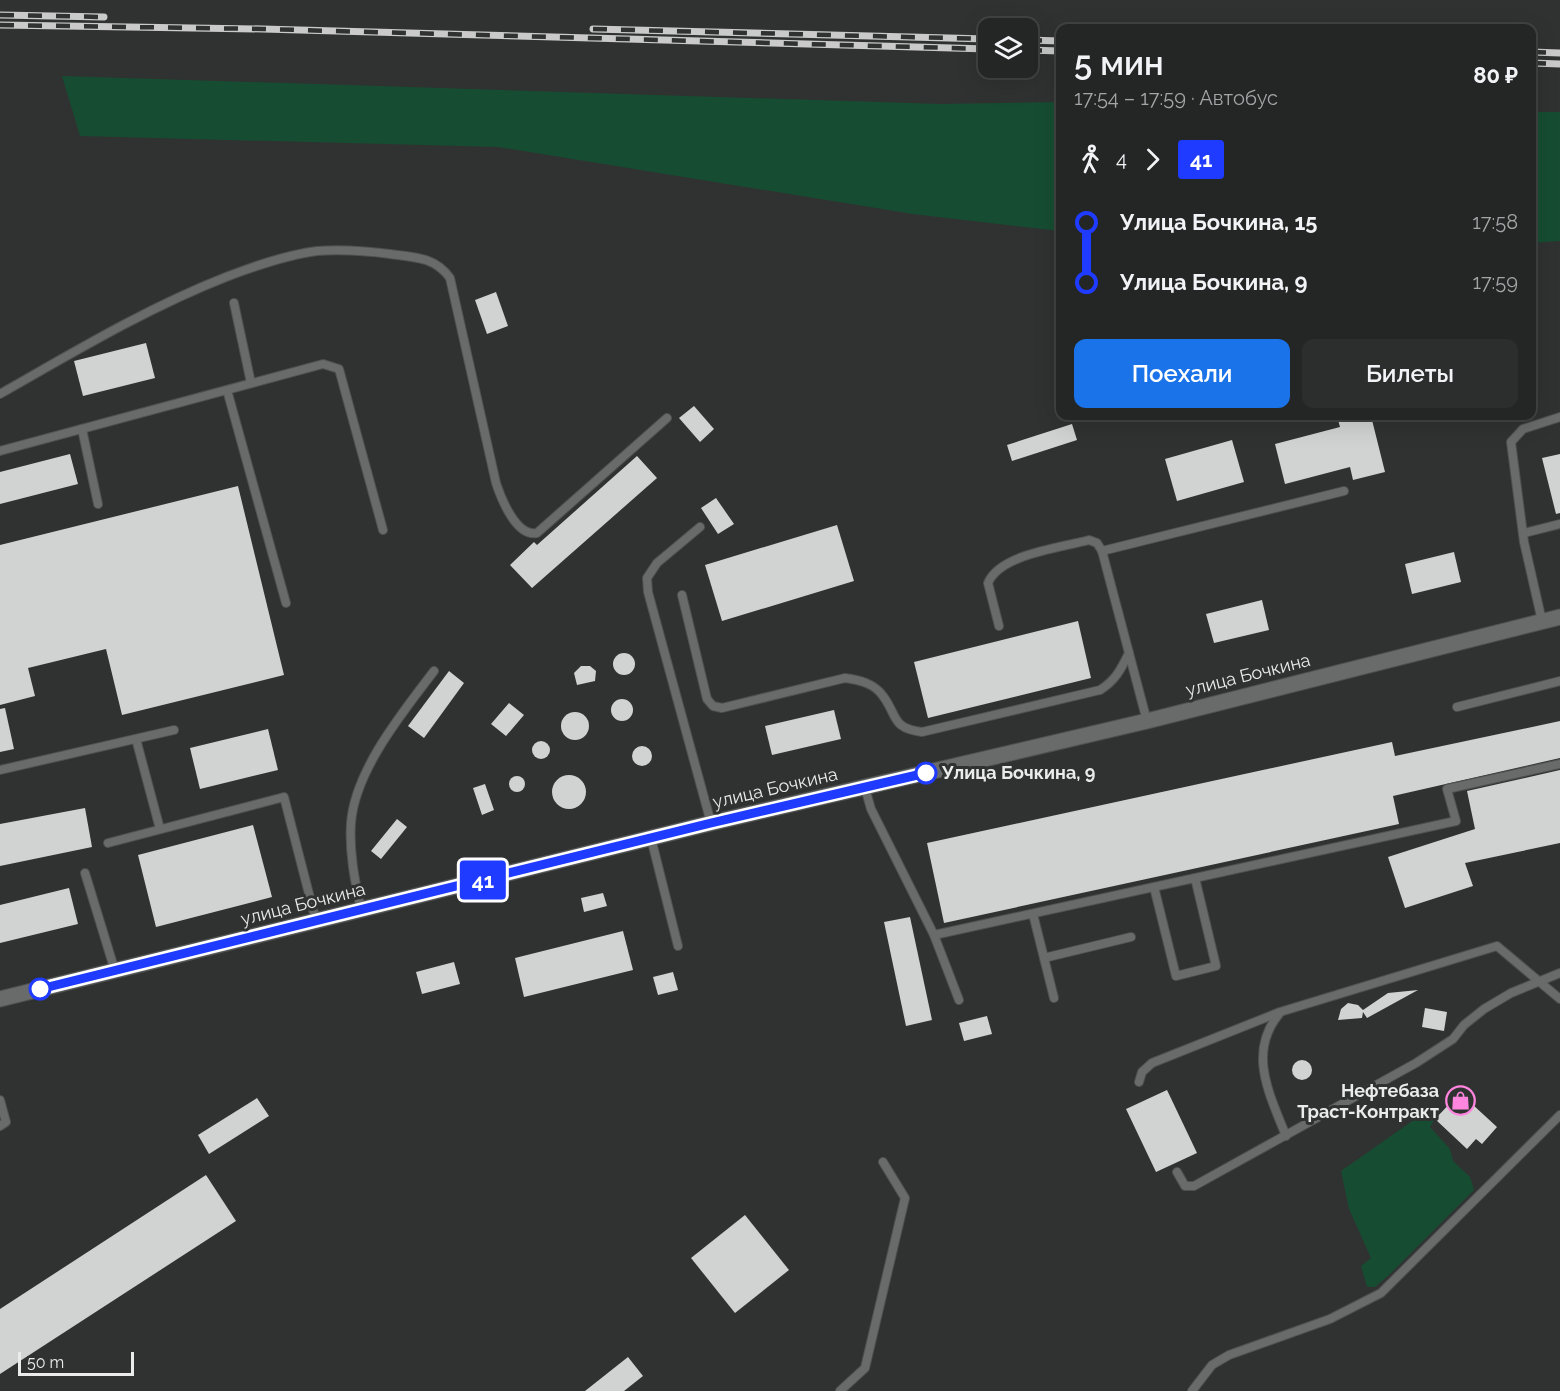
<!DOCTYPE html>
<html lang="ru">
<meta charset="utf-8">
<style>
body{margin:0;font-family:Raleway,sans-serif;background:#2c2e2d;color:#f1f3f6;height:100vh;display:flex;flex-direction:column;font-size:22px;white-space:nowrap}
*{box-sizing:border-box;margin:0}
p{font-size:20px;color:#a3a5a7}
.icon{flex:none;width:33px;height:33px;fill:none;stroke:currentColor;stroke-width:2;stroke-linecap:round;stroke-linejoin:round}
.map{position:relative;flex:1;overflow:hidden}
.panel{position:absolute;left:1056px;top:24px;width:480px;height:396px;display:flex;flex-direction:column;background:#242625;border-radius:12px;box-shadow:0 6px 24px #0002,0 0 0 2px #414342}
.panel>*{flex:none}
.badge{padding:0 12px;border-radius:4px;font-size:21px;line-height:39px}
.buttons{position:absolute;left:978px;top:18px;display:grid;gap:12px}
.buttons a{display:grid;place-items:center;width:60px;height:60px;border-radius:12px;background:#242625;box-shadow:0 6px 24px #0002,0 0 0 2px #414342;font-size:30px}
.scale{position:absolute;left:18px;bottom:15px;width:116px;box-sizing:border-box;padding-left:6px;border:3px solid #eaebea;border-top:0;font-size:16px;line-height:21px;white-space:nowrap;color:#eaebea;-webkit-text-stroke:4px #303231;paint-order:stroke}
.map>.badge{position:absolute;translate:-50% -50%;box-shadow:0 0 0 3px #fff}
.legs{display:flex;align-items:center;gap:9px;height:66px;padding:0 18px;font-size:20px}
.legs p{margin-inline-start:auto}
.overview{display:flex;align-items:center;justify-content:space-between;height:102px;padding:0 18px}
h1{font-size:33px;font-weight:600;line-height:45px}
.action{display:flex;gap:12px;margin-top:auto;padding:12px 18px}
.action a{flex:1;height:69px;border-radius:12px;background:#1a73e8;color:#fff;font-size:24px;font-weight:600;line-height:69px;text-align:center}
.action a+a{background:#2c2e2d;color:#f1f3f6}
ul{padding:0 18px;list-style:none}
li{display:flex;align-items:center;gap:21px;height:60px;font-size:22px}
li i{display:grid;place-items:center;width:9px;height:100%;margin:0 8px;background:currentColor}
li i::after{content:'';width:15px;height:15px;margin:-8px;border:4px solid;border-radius:50%;background:#242625}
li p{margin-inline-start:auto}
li:first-child i{background:linear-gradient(#0000 50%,currentColor 0)}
li:last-child i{background:linear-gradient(currentColor 50%,#0000 0)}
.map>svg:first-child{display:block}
</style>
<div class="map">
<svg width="1560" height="1391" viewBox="0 0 1560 1391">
<rect width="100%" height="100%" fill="#303231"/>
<g fill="#164d32">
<path d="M62 76 940 104 1060 102V231L913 214 498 147 80 136Z"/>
<path d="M1532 112H1560V241L1532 243Z"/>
<path d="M1428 1110 1435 1119 1430 1127 1450 1149 1453 1161 1470 1177 1474 1190 1390 1274 1375 1287H1367L1361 1266 1371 1258 1349 1209 1341 1171Z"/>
</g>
<g fill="#d0d3d1">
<path d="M496 292 508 326 487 334 475 300Z"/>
<path d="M146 343 155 378 83 396 74 361Z"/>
<path d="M694 406 714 429 700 442 679 418Z"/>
<path d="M1337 416H1371L1385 472 1353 480 1350 467 1285 484 1275 444 1340 427Z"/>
<path d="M1072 424 1077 440 1012 461 1007 445Z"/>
<path d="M1232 440 1244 482 1177 501 1165 459Z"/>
<path d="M70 454 78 484 0 504V472Z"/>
<path d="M1560 454V513L1556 514 1542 458Z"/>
<path d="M637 456 657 478 532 588 510 565 534 542 537 545Z"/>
<path d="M238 486 284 675 122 715 106 649 28 668 35 696 0 705V545Z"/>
<path d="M716 498 734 524 718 534 701 508Z"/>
<path d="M837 525 854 581 722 621 705 565Z"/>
<path d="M1454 552 1461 582 1412 594 1405 564Z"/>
<path d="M1262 600 1269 630 1214 643 1206 614Z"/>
<path d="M1078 621 1091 678 928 718 914 662Z"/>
<circle cx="624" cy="664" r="11"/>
<path d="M581 666H590L596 671 595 681 577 685 574 673Z"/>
<path d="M449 671 464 683 424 738 408 726Z"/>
<circle cx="622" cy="710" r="11"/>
<path d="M509 703 524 715 506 736 491 724Z"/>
<path d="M5 708 14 749 0 752V709Z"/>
<path d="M834 710 841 739 772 755 765 726Z"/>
<circle cx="575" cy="726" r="14"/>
<path d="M1560 721V758L1393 796 1399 824 944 923 927 843 1392 742 1395 756Z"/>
<path d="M268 729 278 770 200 789 190 748Z"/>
<circle cx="541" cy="750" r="9"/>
<circle cx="642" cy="756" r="10"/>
<path d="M1560 770V843L1465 863 1473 886 1405 908 1388 857 1475 829 1467 791Z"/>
<circle cx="569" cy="792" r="17"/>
<circle cx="517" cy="784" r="8"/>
<path d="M485 784 494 810 482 815 473 788Z"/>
<path d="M85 808 92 847 0 866V824Z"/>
<path d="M397 819 407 827 381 859 371 851Z"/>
<path d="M253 825 272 897 156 927 138 855Z"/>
<path d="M69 888 78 924 0 943V905Z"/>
<path d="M603 893 607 906 584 912 581 898Z"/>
<path d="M910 917 932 1020 906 1026 884 922Z"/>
<path d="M623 931 633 970 524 997 515 958Z"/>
<path d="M454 962 460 984 422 994 416 972Z"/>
<path d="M673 972 678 990 658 995 653 977Z"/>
<path d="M1418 990 1367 1018 1363 1012 1362 1018 1338 1020 1341 1009 1348 1003 1358 1005 1363 1010 1388 993Z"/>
<path d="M1425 1008 1447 1012 1444 1031 1422 1027Z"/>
<path d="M987 1016 992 1034 964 1041 959 1023Z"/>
<circle cx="1302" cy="1070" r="10"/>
<path d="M1167 1090 1197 1153 1156 1172 1126 1109Z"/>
<path d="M1460 1093 1497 1127 1482 1144 1476 1139 1467 1149 1435 1119Z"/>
<path d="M257 1098 269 1116 209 1154 198 1135Z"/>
<path d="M206 1175 236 1221 0 1374V1309Z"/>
<path d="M745 1215 789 1270 735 1313 691 1258Z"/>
<path d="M628 1357 643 1376 624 1391H585Z"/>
</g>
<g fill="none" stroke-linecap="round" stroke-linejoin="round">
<defs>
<g id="lane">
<path d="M234 303 251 383"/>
<path d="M227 390 286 603"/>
<path d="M0 394C74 352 147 308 226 277 255 266 286 255 317 251 341 249 367 251 390 254 414 257 435 257 450 278L496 483C501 498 516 537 537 533L667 418"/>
<path d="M82 429 98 504"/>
<path d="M0 451 323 364 339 369 383 530"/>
<path d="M700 527 657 563 647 578 648 592 711 823"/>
<path d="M1524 533 1560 524"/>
<path d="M1102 551 1344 491"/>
<path d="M682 595 707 699 713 706 722 708 845 678C859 680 874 683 883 696 898 716 891 728 922 732L1100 690C1116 680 1121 669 1129 653"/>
<path d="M1542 621 1524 542 1511 442 1523 429 1560 417"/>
<path d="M999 626 988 583C1000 554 1060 548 1089 540L1097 543 1102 551 1147 721"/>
<path d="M1457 707 1560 681"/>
<path d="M136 739 160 829"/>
<path d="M0 770 174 730"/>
<path d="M865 788 871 809 934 935 1456 821 1447 789 1560 764"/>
<path d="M651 838 678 946"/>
<path d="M108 843 284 797 316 921"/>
<path d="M85 873 115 971"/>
<path d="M1154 887 1176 976 1216 966 1195 878"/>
<path d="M361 910C355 881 349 853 351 823 355 770 403 712 434 671"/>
<path d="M1033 914 1054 998"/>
<path d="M934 935 959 1000"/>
<path d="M1044 958 1131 937"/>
<path d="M1279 1014C1247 1053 1270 1095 1286 1136"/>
<path d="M1139 1082 1142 1072 1152 1063 1280 1012 1497 946 1560 999"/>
<path d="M0 1100 6 1122 0 1126"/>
<path d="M1177 1172 1185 1186H1194L1416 1063 1453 1039 1464 1025 1484 1009 1511 993 1560 973"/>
<path d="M840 1391 865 1368 905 1198 883 1162"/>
<path d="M1192 1391 1212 1365 1229 1355 1330 1319 1381 1293 1560 1115"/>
</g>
<path id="secondary" d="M0 999 711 823 1147 721 1560 617"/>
</defs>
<use href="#lane" stroke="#4f504f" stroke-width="10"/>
<use href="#secondary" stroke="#4f504f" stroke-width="17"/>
<use href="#lane" stroke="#686b69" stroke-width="8"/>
<use href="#secondary" stroke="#686b69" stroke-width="15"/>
<defs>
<g id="rail">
<path d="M0 15 104 17"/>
<path d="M0 25 263 29 988 49"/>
<path d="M593 29 988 39"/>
<path d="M1028 40 1060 41"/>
<path d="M1028 50 1060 51"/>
<path d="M1532 52 1560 53"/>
<path d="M1532 63 1560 64"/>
</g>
</defs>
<use href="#rail" stroke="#c9cac9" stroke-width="7"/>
<use href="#rail" stroke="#303231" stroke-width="4.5" stroke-dasharray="14" stroke-linecap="butt"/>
</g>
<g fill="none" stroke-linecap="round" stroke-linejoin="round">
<defs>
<path id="line-1" d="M40 989 711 823 926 773"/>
</defs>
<use href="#line-1" stroke="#fff" stroke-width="14"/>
<use href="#line-1" stroke="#1f3bff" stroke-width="9"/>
</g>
<defs>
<symbol id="shop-ring" viewBox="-11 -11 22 22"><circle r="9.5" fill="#303231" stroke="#ff85df" stroke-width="1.5"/><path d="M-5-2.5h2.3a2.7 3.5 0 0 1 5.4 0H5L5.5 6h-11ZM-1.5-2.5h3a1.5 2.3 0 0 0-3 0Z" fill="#ff85df"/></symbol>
</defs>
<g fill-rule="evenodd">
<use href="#shop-ring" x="1444" y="1084" width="33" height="33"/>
</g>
<g fill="#fff" stroke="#1f3bff" stroke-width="3">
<circle cx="926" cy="773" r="10"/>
<circle cx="40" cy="989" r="10"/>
</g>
<g text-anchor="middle" stroke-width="6" stroke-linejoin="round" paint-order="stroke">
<g font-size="18" fill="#eaebea" stroke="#303231">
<text transform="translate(1248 675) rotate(-14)" y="6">улица Бочкина</text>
<text transform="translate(775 788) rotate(-13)" y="6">улица Бочкина</text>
<text transform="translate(303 904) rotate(-14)" y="6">улица Бочкина</text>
</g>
<g font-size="18" font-weight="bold" fill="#eaebea" stroke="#303231" text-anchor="start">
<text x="942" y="779">Улица Бочкина, 9</text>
</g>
<g font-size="18" font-weight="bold" fill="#eaebea" stroke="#303231" text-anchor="end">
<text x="1439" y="1097">Нефтебаза<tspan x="1439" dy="21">Траст-Контракт</tspan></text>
</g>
</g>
</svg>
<div class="buttons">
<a><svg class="icon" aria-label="layers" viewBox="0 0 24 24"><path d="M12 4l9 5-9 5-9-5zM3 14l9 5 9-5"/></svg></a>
</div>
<div class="scale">50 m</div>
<b class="badge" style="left:483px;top:880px;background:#1f3bff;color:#fff">41</b>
<section class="panel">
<div class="overview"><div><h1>5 мин</h1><p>17:54 – 17:59 · Автобус</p></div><b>80 ₽</b></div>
<div class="legs"><svg class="icon" aria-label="walk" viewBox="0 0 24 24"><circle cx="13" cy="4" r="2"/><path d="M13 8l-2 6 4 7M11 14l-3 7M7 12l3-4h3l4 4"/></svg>4<svg class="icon" aria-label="forward" viewBox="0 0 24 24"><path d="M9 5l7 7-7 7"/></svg><b class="badge" style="background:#1f3bff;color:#fff">41</b></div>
<ul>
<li><i style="color:#1f3bff"></i><b>Улица Бочкина, 15</b><p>17:58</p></li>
<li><i style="color:#1f3bff"></i><b>Улица Бочкина, 9</b><p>17:59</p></li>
</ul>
<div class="action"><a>Поехали</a><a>Билеты</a></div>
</section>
</div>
